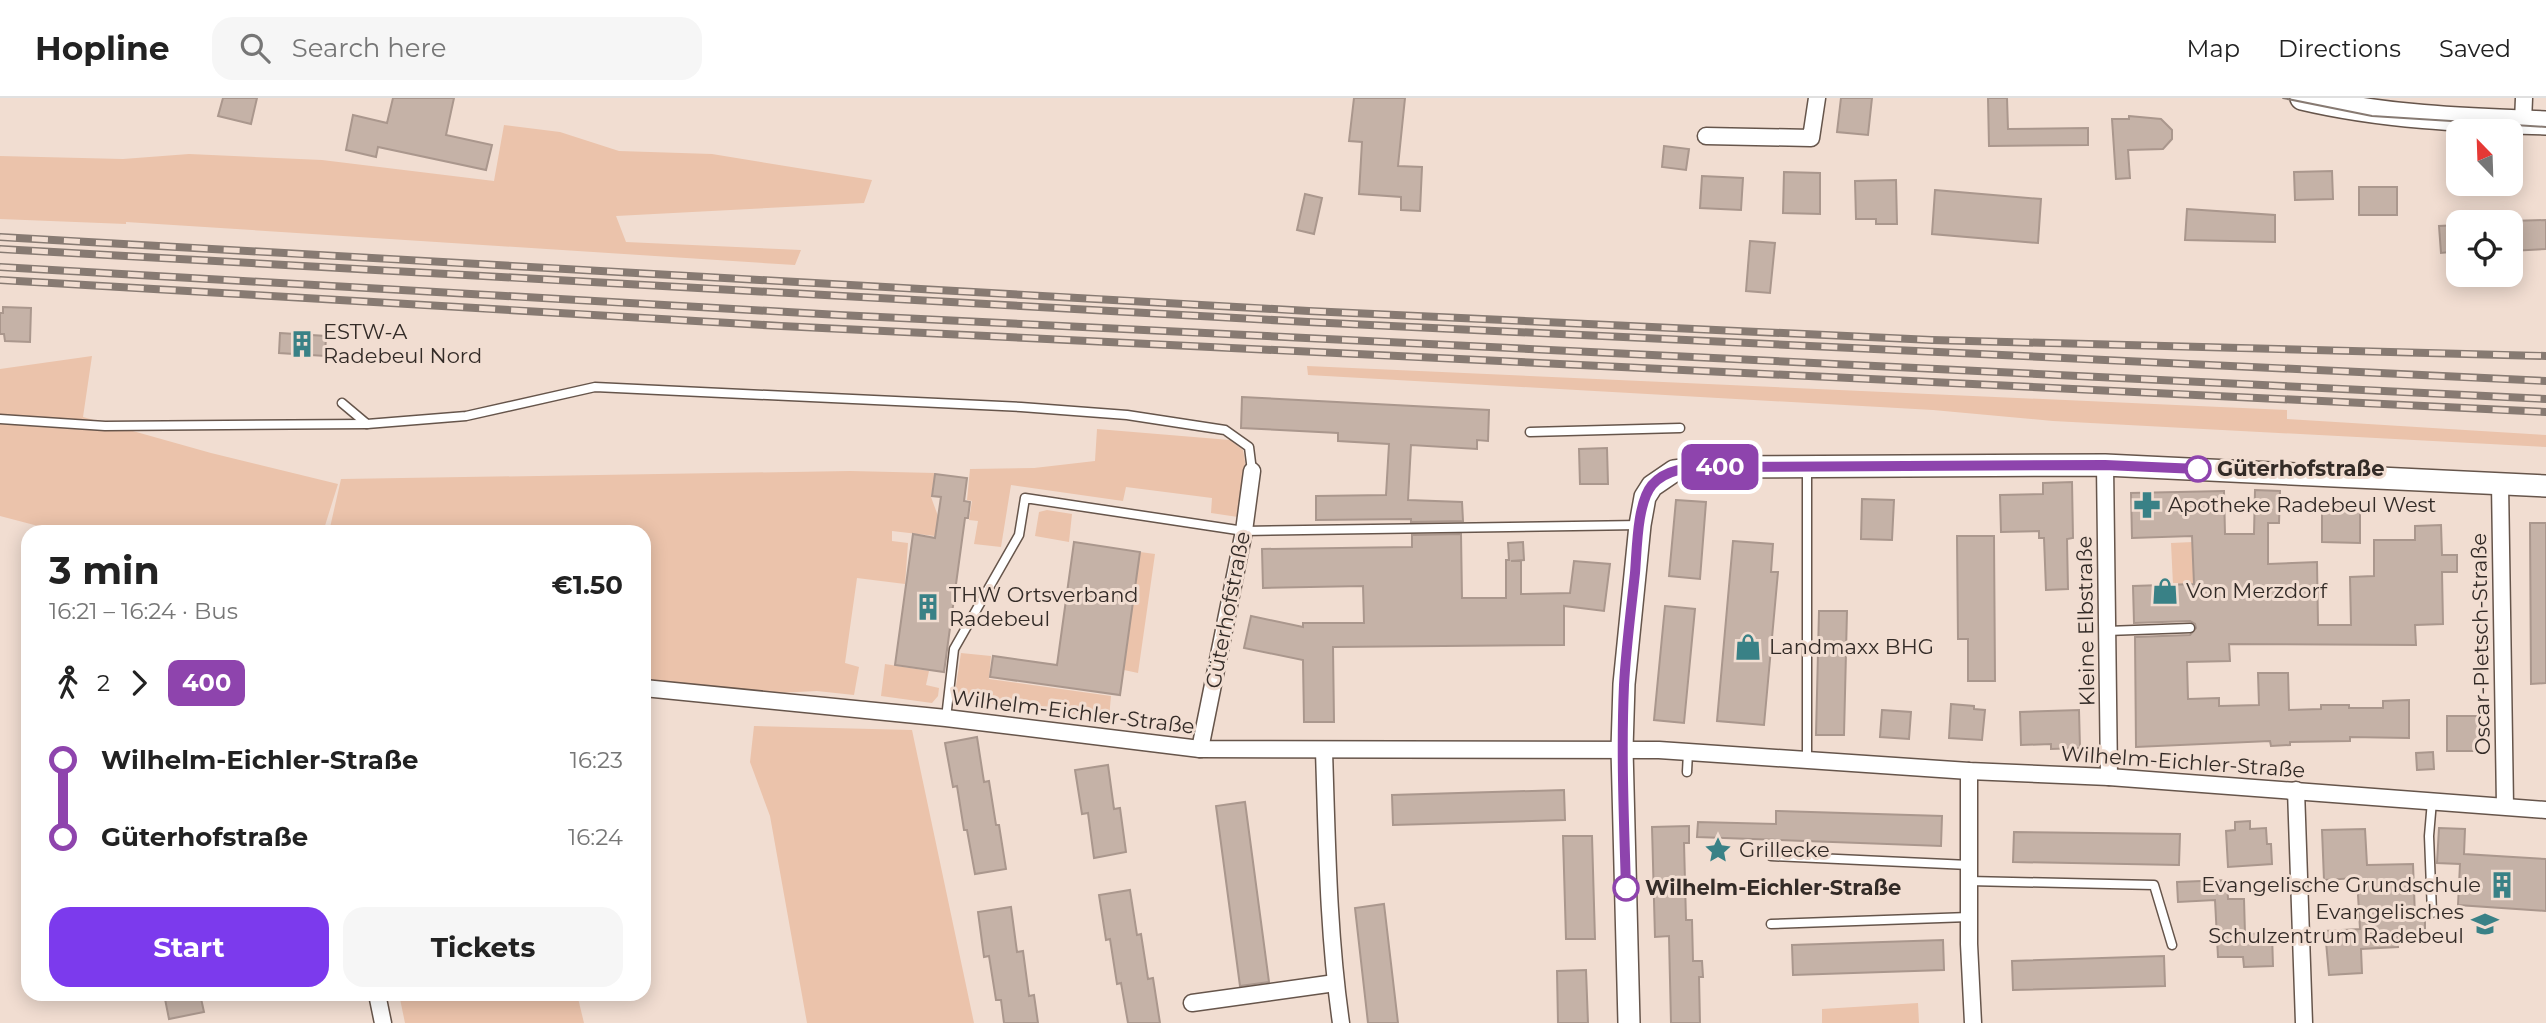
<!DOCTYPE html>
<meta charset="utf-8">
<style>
body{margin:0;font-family:Montserrat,sans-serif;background:#f6f6f6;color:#222;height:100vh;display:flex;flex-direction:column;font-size:26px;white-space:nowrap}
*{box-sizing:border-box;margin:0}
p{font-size:23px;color:#767676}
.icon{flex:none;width:38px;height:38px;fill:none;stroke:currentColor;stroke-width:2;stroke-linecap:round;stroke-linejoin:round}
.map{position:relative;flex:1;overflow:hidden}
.panel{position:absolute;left:21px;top:427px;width:630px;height:476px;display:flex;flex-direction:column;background:#fff;border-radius:21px;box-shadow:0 4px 18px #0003}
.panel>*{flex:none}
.badge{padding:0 14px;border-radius:10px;font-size:24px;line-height:46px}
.needle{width:46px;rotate:337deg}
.fabs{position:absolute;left:2446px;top:21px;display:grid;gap:14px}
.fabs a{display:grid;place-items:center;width:77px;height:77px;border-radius:14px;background:#fff;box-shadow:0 4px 18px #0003;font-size:35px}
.map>.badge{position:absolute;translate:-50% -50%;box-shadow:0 0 0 4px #fff}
.legs{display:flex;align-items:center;gap:10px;height:77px;padding:0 28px;font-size:23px}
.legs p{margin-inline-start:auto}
.overview{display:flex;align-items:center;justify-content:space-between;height:119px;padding:0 28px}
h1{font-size:38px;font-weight:700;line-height:52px}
.button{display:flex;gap:14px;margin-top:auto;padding:14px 28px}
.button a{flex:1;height:80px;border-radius:21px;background:#7c3aed;color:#fff;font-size:28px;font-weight:700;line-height:80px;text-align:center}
.button a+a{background:#f6f6f6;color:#222}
ul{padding:0 28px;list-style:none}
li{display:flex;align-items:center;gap:24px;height:77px;font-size:26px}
li i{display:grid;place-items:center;width:10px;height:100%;margin:0 9px;background:currentColor}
li i::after{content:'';width:18px;height:18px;margin:-9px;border:5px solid;border-radius:50%;background:#fff}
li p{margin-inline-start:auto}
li:first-child i{background:linear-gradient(#0000 50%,currentColor 0)}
li:last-child i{background:linear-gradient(currentColor 50%,#0000 0)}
header{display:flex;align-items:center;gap:42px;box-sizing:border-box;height:98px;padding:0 35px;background:#fff;border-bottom:2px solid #e0e0e0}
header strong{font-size:33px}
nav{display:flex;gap:38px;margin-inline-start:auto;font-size:24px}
.search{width:490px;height:63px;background:#f6f6f6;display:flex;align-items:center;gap:18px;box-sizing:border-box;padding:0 24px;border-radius:21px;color:#767676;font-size:26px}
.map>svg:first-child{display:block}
</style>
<header>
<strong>Hopline</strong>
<div class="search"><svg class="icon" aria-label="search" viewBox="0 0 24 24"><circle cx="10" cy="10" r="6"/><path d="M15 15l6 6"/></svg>Search here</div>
<nav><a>Map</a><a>Directions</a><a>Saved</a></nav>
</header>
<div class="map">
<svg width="2546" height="925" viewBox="0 0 2546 925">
<rect width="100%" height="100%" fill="#f1ddd1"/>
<g fill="#ebc3ab">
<path d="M504 27 560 34 619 53 712 56 872 82 864 105 616 118 626 144 801 152 795 167 126 124V126L0 121V58L123 61 189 56 322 62 494 83Z"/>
<path d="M92 258 83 319 211 355 338 386 323 434H61L0 418V271Z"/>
<path d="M1307 268 2287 312V321L2546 337V349L2053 323 1933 312 1308 277Z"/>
<path d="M1097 331 1230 342 1243 352 1246 369 1238 419 1211 415 1212 400 1126 389 1123 403 1011 387 1001 449 974 446 978 423 969 422 972 403 967 402 970 371 1034 370 1095 363Z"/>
<path d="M850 373 935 375 931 399 938 418 935 438 892 433V443L908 445 905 486 857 480 845 565 859 569 854 597 817 593 777 595 644 584V434H329L341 381Z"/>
<path d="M1047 412 1072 416 1069 444 1035 438 1039 414Z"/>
<path d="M2193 444 2194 486 2173 487 2171 445Z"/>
<path d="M1140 454 1155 456 1138 575 1124 572Z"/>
<path d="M961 555 991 558 989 581 1111 598 1109 620 954 601Z"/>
<path d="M885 566 929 573 926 587 939 590 938 598 932 605 881 598Z"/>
<path d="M754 628 912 632 974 925H807L770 718 750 664Z"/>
<path d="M399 896H577L584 925H405Z"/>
<path d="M1918 905 1919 925H1822V911Z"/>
</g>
<g fill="#c5b2a7" stroke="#aa978d" stroke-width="2">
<path d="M223 0H257L251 26 218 18Z"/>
<path d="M393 0H454L446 37 492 47 486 72 378 49 376 59 346 52 353 17 387 25Z"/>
<path d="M1354 0H1405L1398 68 1422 69 1420 113 1401 112V99L1359 96 1362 44 1349 43Z"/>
<path d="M1841 0H1872L1868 37 1837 34Z"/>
<path d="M1988 0H2007L2008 31 2088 30V47L1989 48Z"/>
<path d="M2129 18 2161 21 2172 32V41L2163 51 2128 52 2130 80 2116 81 2112 21H2129Z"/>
<path d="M1664 48 1689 51 1686 72 1662 69Z"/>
<path d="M2332 73 2333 101 2295 102 2294 74Z"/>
<path d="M1784 74 1820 75V116L1783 115Z"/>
<path d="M1702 78 1743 80 1741 112 1700 110Z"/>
<path d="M1896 82 1897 126H1876V121H1856L1855 83Z"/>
<rect x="2359" y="89" width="38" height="28"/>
<path d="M1935 92 2041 101 2038 145 1932 136Z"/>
<path d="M1305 96 1322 100 1314 136 1297 132Z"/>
<path d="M2187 111 2275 117V144L2185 142Z"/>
<path d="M2546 122V151L2511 153V123Z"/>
<path d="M2459 127V153L2441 155 2439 128Z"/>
<path d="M1750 143 1775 145 1770 195 1746 193Z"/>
<path d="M3 209 31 210 30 244 5 243 4 236H0V215H3Z"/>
<path d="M280 235 326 238 325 258 279 255Z"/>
<path d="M1242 299 1489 312 1488 343 1477 342V351L1411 347 1408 402 1462 404 1463 423 1411 424V421L1316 422V398L1386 397 1389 346 1338 343V335L1241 330Z"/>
<path d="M1607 350 1608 386H1580L1579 351Z"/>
<path d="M935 376 967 380 964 403 970 404 968 420H965L944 574 895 567 913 436 935 440 941 399 932 398Z"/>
<path d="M2072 384 2073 440 2067 441 2068 491 2046 492 2044 440H2039V433L2001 434 2000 397 2043 396V385Z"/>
<path d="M2255 392 2280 393 2279 425H2268V466L2317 464 2318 527H2351L2350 479 2374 478V442H2415V428L2441 427 2442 457H2457V474H2442L2443 526 2415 527 2416 547 2229 546 2230 563 2187 564 2188 601 2219 600V608L2259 607 2258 575H2288L2289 612 2321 611V607H2349V610H2383V603L2409 602V640L2350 639V643L2290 644V647L2271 648 2270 643 2136 649 2135 539 2190 537 2196 530 2195 526 2190 523 2134 525 2133 488 2194 486 2192 438 2132 440 2131 395 2224 393 2225 436H2254Z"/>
<path d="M1862 401 1894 402 1892 442 1861 441Z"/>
<path d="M1676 402 1706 404 1700 481 1669 478Z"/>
<path d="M2322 405 2360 406V445L2322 444Z"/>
<path d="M2530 425H2546V585L2531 586Z"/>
<path d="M1461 436 1462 500H1506V462H1509L1508 445 1523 444 1524 462 1511 463H1521V496L1570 495 1574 463 1610 466 1604 513 1564 508V547L1333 549 1334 624H1304L1303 562 1244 550 1251 518 1303 529V525H1364L1363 488 1263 490 1262 451 1412 449V437Z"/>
<path d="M1957 438H1994L1995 583H1968V541H1958Z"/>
<path d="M1733 443 1773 446 1771 474H1778L1764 627 1717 623Z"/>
<path d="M1074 444 1140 454 1120 597 990 579 993 558 1057 567Z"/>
<path d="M1665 508 1695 511 1684 625 1654 622Z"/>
<path d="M1819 513H1847L1844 637H1816Z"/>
<path d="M1951 606 1974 608V611L1985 612 1982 642 1949 640Z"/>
<path d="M1882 612 1911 614 1909 641 1880 639Z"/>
<path d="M2079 612 2080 650 2051 651V646L2021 647 2020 614Z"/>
<path d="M2447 618H2478V621H2480L2481 639H2478V653H2447Z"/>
<path d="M977 639 984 684 989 683 996 727H999L1006 771 975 776 967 732H964L957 688 953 689 945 645Z"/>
<path d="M2433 654 2434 671 2417 672 2416 655Z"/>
<path d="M1108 667 1114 711 1120 710 1126 754 1094 760 1088 715 1082 716 1075 672Z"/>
<path d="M1564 692 1565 722 1393 727 1392 697Z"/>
<path d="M1245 704 1269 884 1240 888 1216 708Z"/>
<path d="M1776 713 1942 718 1941 748 1697 739 1698 724 1776 726Z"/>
<path d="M2250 723V731L2266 730 2267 746H2271L2272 766 2228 769 2226 733 2235 732V724Z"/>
<path d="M1689 728V745H1684L1686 822H1692L1693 863H1702L1703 879H1699L1700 925H1671L1669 838 1655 839 1652 729Z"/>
<path d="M2439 730 2465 731 2464 756 2546 761V813L2458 807 2460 766 2437 765Z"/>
<path d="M2365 731 2367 767 2413 766 2415 818H2425V833L2397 835 2398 849 2361 851 2362 875 2329 877 2325 833 2360 831 2357 780 2324 782 2322 732Z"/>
<path d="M2014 734 2180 736 2179 767 2013 764Z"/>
<path d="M1563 738H1592L1595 841H1566Z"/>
<path d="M2227 782 2228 801H2244L2245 836 2272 835 2273 868 2244 869 2243 859H2218L2215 802 2178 804 2177 784Z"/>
<path d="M1130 792 1137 837 1141 836 1148 881 1153 880 1160 925H1128L1121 885 1117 886 1110 841 1106 842 1099 797Z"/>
<path d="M1384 806 1398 925H1368L1355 810Z"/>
<path d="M1011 809 1017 854 1023 853 1029 898 1034 897 1038 925H1004L1001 902H996L989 858 984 859 978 814Z"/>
<path d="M1943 842 1944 872 1793 877 1792 847Z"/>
<path d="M2164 858 2165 888 2013 892 2012 863Z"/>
<path d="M1586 872 1588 925H1558L1557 873Z"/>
<path d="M164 896H200L204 914 169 921Z"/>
</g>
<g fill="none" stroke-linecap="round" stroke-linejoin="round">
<defs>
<g id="service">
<path d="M342 305 367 326 466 318 595 289 1021 309 1127 317 1225 332 1249 349 1252 373"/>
<path d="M0 321 105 328 367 326"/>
<path d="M1530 334 1680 330"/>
<path d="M1807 369V663"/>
<path d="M2107 533 2190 530"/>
<path d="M946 620 954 551 1019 437 1025 400 1244 433 1640 427"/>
<path d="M1687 674 1688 654"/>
<path d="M2432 703 2429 738 2432 815"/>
<path d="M1771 758 1969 767"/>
<path d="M1969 783 2154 787 2172 847"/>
<path d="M1771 826 1969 819"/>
</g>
<g id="minor">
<path d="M2523 24 2524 0"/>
<path d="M1706 38 1811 40 1817 0"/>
<path d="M2105 367 2109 679"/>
<path d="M2500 385 2505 708"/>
<path d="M644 590 946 620 1200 651 1659 652 1969 673 2109 679 2546 712"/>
<path d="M1200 651 1244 433 1252 373"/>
<path d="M1324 653C1327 744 1328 835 1341 925"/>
<path d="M1969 673V846L1973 925"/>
<path d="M2296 692 2304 925"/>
<path d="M377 896 383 925"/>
<path d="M1192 905 1335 885"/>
</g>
<path id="tertiary" d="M1629 925 1622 651 1624 586 1640 427 1645 399 1652 388 1674 373 1706 369 2105 367 2546 388"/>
<path id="secondary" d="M2302 0C2382 19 2464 22 2546 25"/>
</defs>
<use href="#service" stroke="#66554b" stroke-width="11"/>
<use href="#minor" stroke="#66554b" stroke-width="19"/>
<use href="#tertiary" stroke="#66554b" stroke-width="24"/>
<use href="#secondary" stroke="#66554b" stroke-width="26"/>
<use href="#service" stroke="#fff" stroke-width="8"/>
<use href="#minor" stroke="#fff" stroke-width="16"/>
<use href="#tertiary" stroke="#fff" stroke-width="21"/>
<use href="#secondary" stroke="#fff" stroke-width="23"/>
<path stroke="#877a72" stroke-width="2" d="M2283 0 2372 18 2546 29"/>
<defs>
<g id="rail">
<path d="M0 139 1309 213 1932 242 2546 258"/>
<path d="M0 151 1308 224 2546 283"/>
<path d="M0 169 839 217 2546 301"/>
<path d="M0 182 781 228 2546 314"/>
</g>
</defs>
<use href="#rail" stroke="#877a72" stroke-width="8"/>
<use href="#rail" stroke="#f1ddd1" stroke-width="5" stroke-dasharray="16" stroke-linecap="butt"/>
</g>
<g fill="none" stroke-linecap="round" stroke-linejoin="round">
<defs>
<path id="line-1" d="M1626 790C1624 723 1621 655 1624 587 1626 550 1631 512 1635 475 1637 452 1637 405 1652 387 1666 371 1687 370 1706 369L2105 367 2198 371"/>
</defs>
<use href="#line-1" stroke="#fff" stroke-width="16"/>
<use href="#line-1" stroke="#8e44ad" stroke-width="10"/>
</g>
<defs>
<symbol id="building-bare" viewBox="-9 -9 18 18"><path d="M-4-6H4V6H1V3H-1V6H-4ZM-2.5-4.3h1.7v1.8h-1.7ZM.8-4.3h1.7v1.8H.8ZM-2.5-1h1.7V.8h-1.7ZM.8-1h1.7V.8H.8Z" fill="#398186" stroke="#f1ddd1" stroke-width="2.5" paint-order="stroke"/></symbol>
<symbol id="pharmacy-bare" viewBox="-9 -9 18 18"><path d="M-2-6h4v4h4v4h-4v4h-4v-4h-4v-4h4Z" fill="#398186" stroke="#f1ddd1" stroke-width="2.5" paint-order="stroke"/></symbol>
<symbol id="shop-bare" viewBox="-9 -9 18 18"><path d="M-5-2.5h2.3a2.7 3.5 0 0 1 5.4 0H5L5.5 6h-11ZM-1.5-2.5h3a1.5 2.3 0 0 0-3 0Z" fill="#398186" stroke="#f1ddd1" stroke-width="2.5" paint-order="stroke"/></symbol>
<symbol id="sight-bare" viewBox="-9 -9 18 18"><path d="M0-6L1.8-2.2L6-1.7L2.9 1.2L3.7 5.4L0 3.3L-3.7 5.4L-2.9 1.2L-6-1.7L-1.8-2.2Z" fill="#398186" stroke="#f1ddd1" stroke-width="2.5" paint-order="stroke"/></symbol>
<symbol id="school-bare" viewBox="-9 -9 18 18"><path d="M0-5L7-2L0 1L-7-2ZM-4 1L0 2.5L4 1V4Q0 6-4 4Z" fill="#398186" stroke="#f1ddd1" stroke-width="2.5" paint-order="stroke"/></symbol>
</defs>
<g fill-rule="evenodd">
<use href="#building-bare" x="283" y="227" width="38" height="38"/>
<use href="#pharmacy-bare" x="2128" y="388" width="38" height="38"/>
<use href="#shop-bare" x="2146" y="474" width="38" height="38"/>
<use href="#building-bare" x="909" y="490" width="38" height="38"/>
<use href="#shop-bare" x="1729" y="530" width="38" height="38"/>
<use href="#sight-bare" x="1699" y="733" width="38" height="38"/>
<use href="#building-bare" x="2483" y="768" width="38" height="38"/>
<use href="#school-bare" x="2466" y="807" width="38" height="38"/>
</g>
<g fill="#fff" stroke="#8e44ad" stroke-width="3.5">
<circle cx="2198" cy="371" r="12"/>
<circle cx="1626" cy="790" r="12"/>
</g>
<g text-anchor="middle" stroke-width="6" stroke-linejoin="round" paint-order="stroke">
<g font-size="21" fill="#332b27" stroke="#f1ddd1" text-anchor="start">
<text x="323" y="241">ESTW-A<tspan x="323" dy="24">Radebeul Nord</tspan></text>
<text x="2168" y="414">Apotheke Radebeul West</text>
<text x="2186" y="500">Von Merzdorf</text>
<text x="949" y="504">THW Ortsverband<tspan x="949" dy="24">Radebeul</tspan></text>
<text x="1769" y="556">Landmaxx BHG</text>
<text x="1739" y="759">Grillecke</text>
<text x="2481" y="794" text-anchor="end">Evangelische Grundschule</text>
<text x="2464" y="821" text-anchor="end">Evangelisches<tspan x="2464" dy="24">Schulzentrum Radebeul</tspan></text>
</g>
<g font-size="21" font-weight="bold" fill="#332b27" stroke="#f1ddd1" text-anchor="start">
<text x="2217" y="378">Güterhofstraße</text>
<text x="1645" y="797">Wilhelm-Eichler-Straße</text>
</g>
<g font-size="21" fill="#332b27" stroke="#f1ddd1">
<text transform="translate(1228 512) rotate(-79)" y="7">Güterhofstraße</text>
<text transform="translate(2086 523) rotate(-91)" y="7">Kleine Elbstraße</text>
<text transform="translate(2481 546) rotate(-91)" y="7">Oscar-Pletsch-Straße</text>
<text transform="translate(1073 614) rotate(7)" y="7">Wilhelm-Eichler-Straße</text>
<text transform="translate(2183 664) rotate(4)" y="7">Wilhelm-Eichler-Straße</text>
</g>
</g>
</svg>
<div class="fabs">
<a><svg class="needle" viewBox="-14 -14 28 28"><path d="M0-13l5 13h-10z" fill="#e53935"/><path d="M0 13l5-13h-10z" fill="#767676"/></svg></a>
<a><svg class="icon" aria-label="locate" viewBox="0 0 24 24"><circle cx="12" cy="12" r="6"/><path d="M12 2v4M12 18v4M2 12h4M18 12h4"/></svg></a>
</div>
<b class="badge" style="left:1720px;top:369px;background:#8e44ad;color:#fff">400</b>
<section class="panel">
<div class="overview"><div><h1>3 min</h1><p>16:21 – 16:24 · Bus</p></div><b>€1.50</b></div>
<div class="legs"><svg class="icon" aria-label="walk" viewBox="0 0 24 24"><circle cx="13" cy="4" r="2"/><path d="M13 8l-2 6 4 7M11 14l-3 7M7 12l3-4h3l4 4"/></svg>2<svg class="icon" aria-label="forward" viewBox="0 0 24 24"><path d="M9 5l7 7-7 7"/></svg><b class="badge" style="background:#8e44ad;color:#fff">400</b></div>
<ul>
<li><i style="color:#8e44ad"></i><b>Wilhelm-Eichler-Straße</b><p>16:23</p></li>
<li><i style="color:#8e44ad"></i><b>Güterhofstraße</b><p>16:24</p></li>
</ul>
<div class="button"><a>Start</a><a>Tickets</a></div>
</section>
</div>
